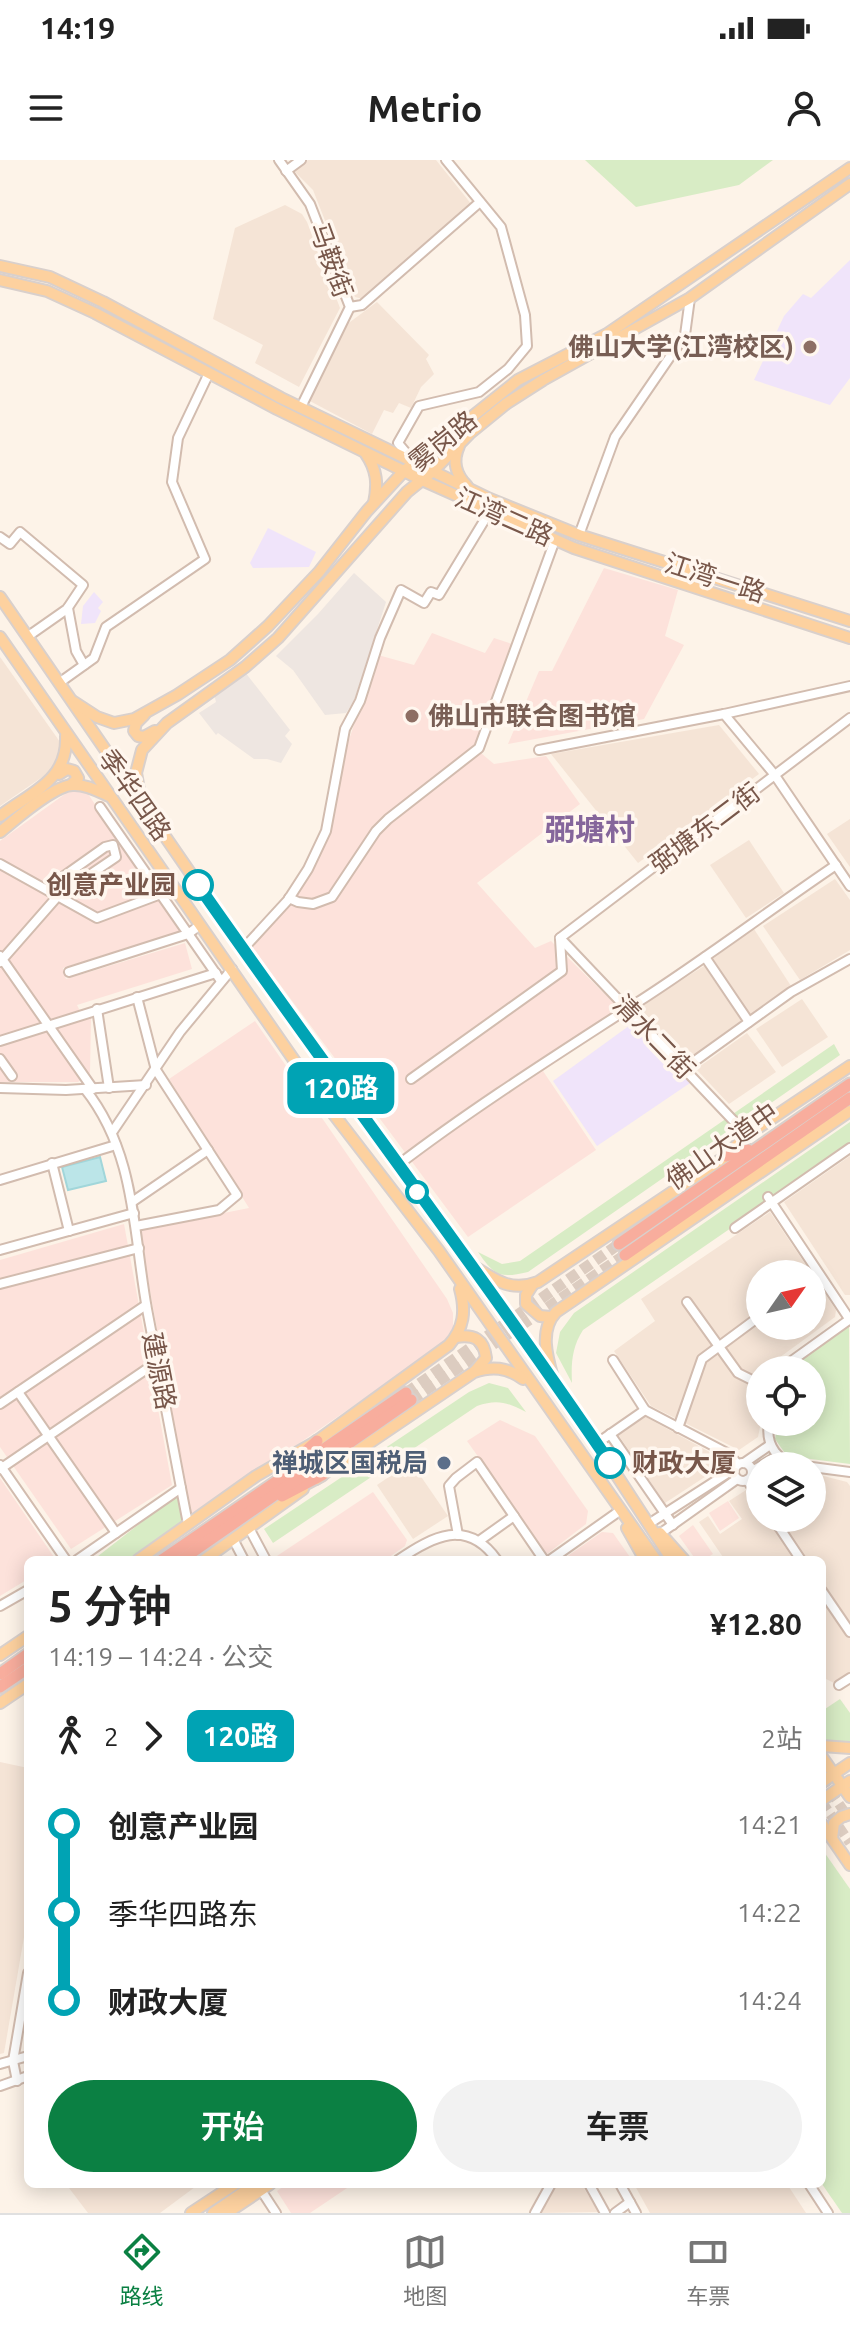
<!DOCTYPE html>
<html lang="zh">
<meta charset="utf-8">
<style>
body{margin:0;font-family:Ubuntu,"Noto Sans SC",sans-serif;background:#f2f2f2;color:#222;height:100vh;display:flex;flex-direction:column;font-size:30px;white-space:nowrap}
*{box-sizing:border-box;margin:0}
p{font-size:26px;color:#767676}
.icon{flex:none;width:44px;height:44px;fill:none;stroke:currentColor;stroke-width:2;stroke-linecap:round;stroke-linejoin:round}
.map{position:relative;flex:1;overflow:hidden}
.panel{position:absolute;left:24px;top:1396px;width:802px;height:632px;display:flex;flex-direction:column;background:#fff;border-radius:12px;box-shadow:0 4px 20px #0003}
.panel>*{flex:none}
.badge{padding:0 16px;border-radius:12px;font-size:28px;line-height:52px}
.needle{width:52px;rotate:56deg}
.buttons{position:absolute;left:746px;top:1100px;display:grid;gap:16px}
.buttons a{display:grid;place-items:center;width:80px;height:80px;border-radius:50%;background:#fff;box-shadow:0 4px 20px #0003;font-size:40px}
.map>.badge{position:absolute;translate:-50% -50%;box-shadow:0 0 0 4px #fff}
.legs{display:flex;align-items:center;gap:12px;height:88px;padding:0 24px;font-size:26px}
.legs p{margin-inline-start:auto}
.headline{display:flex;align-items:center;justify-content:space-between;height:136px;padding:0 24px}
h1{font-size:44px;font-weight:600;line-height:60px}
.action{display:flex;gap:16px;margin-top:auto;padding:16px 24px}
.action a{flex:1;height:92px;border-radius:48px;background:#0b8043;color:#fff;font-size:32px;font-weight:600;line-height:92px;text-align:center}
.action a+a{background:#f2f2f2;color:#222}
ul{padding:0 24px;list-style:none}
li{display:flex;align-items:center;gap:28px;height:88px;font-size:30px}
li i{display:grid;place-items:center;width:12px;height:100%;margin:0 10px;background:currentColor}
li i::after{content:'';width:20px;height:20px;margin:-10px;border:6px solid;border-radius:50%;background:#fff}
li p{margin-inline-start:auto}
li:first-child i{background:linear-gradient(#0000 50%,currentColor 0)}
li:last-child i{background:linear-gradient(currentColor 50%,#0000 0)}
.status{display:flex;justify-content:space-between;align-items:center;height:56px;padding:0 40px;background:#fff;direction:ltr}
.status svg{height:22px;fill:currentColor}
header{display:flex;justify-content:space-between;align-items:center;height:104px;padding:0 24px;background:#fff;font-size:36px;font-weight:600}
.tabs{display:flex;justify-content:space-around;align-items:center;height:112px;border-top:2px solid #e0e0e0;background:#fff;font-size:22px;color:#767676}
.tabs a{display:grid;justify-items:center;gap:4px}
.tabs .current{color:#0b8043}
.map>svg:first-child{display:block}
</style>
<div class="status"><b>14:19</b><svg viewBox="0 0 49 12"><path d="M0 12V9h3v3zM5 12V6h3v6zM10 12V3h3v9zM15 12V0h3v12zM26 1h20v11H26zM47 4h2v5h-2z"/></svg></div>
<header><svg class="icon" aria-label="menu" viewBox="0 0 24 24"><path d="M4 6h16M4 12h16M4 18h16"/></svg>Metrio<svg class="icon" aria-label="person" viewBox="0 0 24 24"><circle cx="12" cy="8" r="4"/><path d="M4 21q1-7 8-7t8 7"/></svg></header>
<div class="map">
<svg width="850" height="2053" viewBox="0 0 850 2053">
<rect width="100%" height="100%" fill="#fdf3e8"/>
<g fill="#f5e4d6">
<path d="M308 0H436L472 45 363 139 355 137 313 30 294 11Z"/>
<path d="M285 45 302 54 307 62 340 148 299 227 255 203 263 185 213 159 235 68Z"/>
<path d="M377 142 429 195 426 199 434 214 421 227 411 248 399 243 393 253 384 250 372 274 308 240 346 165Z"/>
<path d="M0 497 60 582 59 595 51 611 0 646Z"/>
<path d="M719 565 759 614 638 703 551 594Z"/>
<path d="M850 659V707L827 674Z"/>
<path d="M749 680 784 733 746 758 710 705Z"/>
<path d="M835 719 850 740V790L800 820 763 766Z"/>
<path d="M754 769 791 826 749 856 711 800Z"/>
<path d="M704 806 743 863 688 901 639 847Z"/>
<path d="M802 839 828 877 782 907 756 869Z"/>
<path d="M747 873 776 912 729 944 696 909Z"/>
<path d="M850 996V1135H845L784 1042Z"/>
<path d="M770 1052 812 1114H760V1166H812V1114L836 1150 835 1157 772 1203 770 1210H760L761 1262 758 1277 739 1290 651 1246 614 1191 655 1161 641 1139Z"/>
<path d="M642 1255 717 1296V1309L665 1343 617 1273Z"/>
<path d="M411 1302 448 1356 413 1379 377 1325Z"/>
<path d="M812 1313 847 1322 850 1326V1512L834 1523 822 1517V1400H725L699 1362 708 1356 720 1374 742 1359 729 1341 760 1321V1358H812Z"/>
<path d="M0 1602 28 1608V1754L4 1893 0 1894Z"/>
<path d="M66 2024H199L160 2053H88Z"/>
<path d="M555 2024H581L599 2052 539 2053Z"/>
<path d="M634 2024H787L806 2053H650Z"/>
</g>
<g fill="#fde2db">
<path d="M604 408 678 430 665 476 684 485 644 559 508 584 539 511H552Z"/>
<path d="M432 473 485 493 494 478 512 484 475 588 494 604 546 596 580 644 477 723 535 788 551 781 623 852 543 911 596 990 468 1077 252 787 289 738 325 676 331 632 378 495 414 505Z"/>
<path d="M72 629 86 631 180 771 63 808 66 819 185 783 192 809 77 845 84 859 91 857 90 913 78 922H0V681Z"/>
<path d="M255 861 447 1139 453 1153V1168L443 1183 426 1196 298 1284 256 1308 191 1357 139 1070 249 1048 169 919Z"/>
<path d="M124 1064 172 1325 71 1389 0 1287V1100Z"/>
<path d="M500 1260 535 1276 588 1351 586 1364 547 1394 467 1281Z"/>
<path d="M0 1318 56 1400H28V1419L0 1436Z"/>
<path d="M373 1332 407 1380 405 1386 385 1400H279L277 1396Z"/>
<path d="M728 1341 739 1358 720 1371 709 1353Z"/>
<path d="M693 1365 713 1394 703 1400H696L679 1376Z"/>
<path d="M602 1372 613 1373 632 1400H562Z"/>
<path d="M287 2024H353L310 2053H291L277 2031Z"/>
</g>
<g fill="#eee6e1">
<path d="M354 413 386 442 354 541 346 553 325 555 293 510 276 496 318 454Z"/>
<path d="M245 512 290 570 285 576 292 584 281 603 267 599H254L218 573 216 575 199 553 216 542 214 534Z"/>
</g>
<g fill="#f0e4fa">
<path d="M850 100V218L830 245 754 220 784 156 803 134 811 138Z"/>
<path d="M268 368 316 392 309 407 253 408 250 403Z"/>
<path d="M94 432 103 442 98 448 101 451 95 463 81 464 83 446Z"/>
<path d="M633 863 690 923 597 986 553 921Z"/>
</g>
<g fill="#d8ecc5">
<path d="M585 0H773L739 25 636 47Z"/>
<path d="M834 884 840 895 528 1112C499 1119 494 1115 478 1092L502 1104 520 1101Z"/>
<path d="M850 962V986L583 1170C572 1187 571 1203 572 1223L556 1193 560 1172 574 1153Z"/>
<path d="M849 1166 850 1304 787 1296 775 1279 778 1262H812V1210H786Z"/>
<path d="M489 1223 508 1228 526 1252C507 1242 497 1239 477 1246L273 1383 264 1369 469 1232Z"/>
<path d="M179 1333 185 1360 127 1400H93Z"/>
<path d="M840 1539 850 1553V1582L837 1585 822 1581V1551Z"/>
<path d="M822 1689 850 1729V2053H842L822 2024Z"/>
</g>
<path fill="#bbe5e8" stroke="#a1d6da" stroke-width="2" d="M100 997 106 1021 68 1030 62 1007Z"/>
<g fill="none" stroke-linecap="round" stroke-linejoin="round">
<g stroke="#dcccc0" stroke-width="10" stroke-dasharray="10 5" stroke-linecap="butt">
<path d="M822 1619 850 1660"/>
<path d="M822 1642 850 1683"/>
</g>
<g stroke="#dcccc0" stroke-width="11" stroke-dasharray="11 5.5" stroke-linecap="butt">
<path d="M406 1233 619 1084"/>
<path d="M411 1240 625 1095"/>
</g>
<defs>
<g id="minor">
<path d="M279 0 310 44 350 147 301 247"/>
<path d="M286 11 301 0"/>
<path d="M350 147 362 145 480 42"/>
<path d="M413 301 398 283 419 246 479 232 508 209 527 186 525 155 501 67 446 0"/>
<path d="M579 375 615 277 685 175 690 138"/>
<path d="M0 377 10 384 20 372 83 425 67 449 27 477"/>
<path d="M68 448 76 491 84 505"/>
<path d="M59 523 94 498 106 467 205 399 172 322 178 278 209 213"/>
<path d="M724 554 774 614 850 726"/>
<path d="M539 590 724 554 850 526"/>
<path d="M100 647 221 821"/>
<path d="M0 704 97 758 161 734"/>
<path d="M289 738 298 742 313 744 332 737 376 671 388 659 479 588 555 380"/>
<path d="M560 778 850 558"/>
<path d="M560 778 747 975"/>
<path d="M243 789 288 740 308 709 326 671 345 569 360 541 380 478 401 430 424 443 431 432 439 435 490 351"/>
<path d="M0 796 93 929"/>
<path d="M705 797 749 862"/>
<path d="M0 802 57 737 116 697 113 685 105 687 50 726 57 737"/>
<path d="M69 812 188 774 200 765"/>
<path d="M97 849 109 928"/>
<path d="M0 881 216 813"/>
<path d="M0 899 12 916"/>
<path d="M685 908 791 832 850 799"/>
<path d="M411 919 562 811 560 779"/>
<path d="M0 928 66 930 146 925"/>
<path d="M113 971 180 872 232 809"/>
<path d="M52 1003 69 1071"/>
<path d="M398 1005C474 947 555 896 635 844 704 800 768 751 836 705"/>
<path d="M0 1020 116 985"/>
<path d="M768 1037 850 1160"/>
<path d="M132 1042 208 990"/>
<path d="M136 1066 219 1050 237 1035 156 910 137 837"/>
<path d="M735 1068 850 988"/>
<path d="M0 1090 134 1053"/>
<path d="M0 1124 139 1088"/>
<path d="M687 1142 738 1213 760 1224"/>
<path d="M613 1200 645 1250 727 1293 738 1304"/>
<path d="M779 1210 850 1159"/>
<path d="M18 1232 116 1373"/>
<path d="M0 1244 146 1145"/>
<path d="M769 1262C765 1286 778 1303 802 1306"/>
<path d="M678 1268 702 1199 760 1156"/>
<path d="M610 1274 673 1365"/>
<path d="M596 1284 645 1250"/>
<circle cx="743" cy="1312" r="9"/>
<path d="M744 1303 770 1285"/>
<path d="M0 1305 66 1400"/>
<path d="M812 1307 850 1312"/>
<path d="M0 1309 157 1202"/>
<path d="M752 1311 778 1296"/>
<path d="M747 1320 760 1339"/>
<path d="M181 1328 188 1364"/>
<path d="M773 1358 801 1400"/>
<path d="M650 1363 734 1309"/>
<path d="M249 1368 266 1400"/>
<path d="M661 1373 737 1319"/>
<path d="M458 1375 449 1326 456 1318 477 1302 544 1400"/>
<path d="M233 1379 244 1400"/>
<path d="M479 1381 514 1356"/>
<path d="M77 1400 181 1328C170 1268 158 1209 147 1149 133 1072 136 993 85 929"/>
<path d="M398 1400C433 1376 467 1358 497 1400"/>
<path d="M550 1400 618 1352"/>
<path d="M822 1431 850 1472"/>
<path d="M0 1446 28 1430"/>
<path d="M839 1525 850 1518"/>
<path d="M0 1904 28 1896"/>
<path d="M17 1921 13 1901 28 1813"/>
<path d="M0 1926 28 1916"/>
<path d="M589 2024 605 2053"/>
<path d="M620 2024 636 2053"/>
<path d="M809 2024 828 2053"/>
<path d="M259 2027 276 2053"/>
<path d="M535 2053 551 2024"/>
<path d="M615 2053 630 2042"/>
</g>
<g id="major">
<path d="M0 106 50 117 103 142 281 238 490 339 579 375 850 461"/>
<path d="M0 120 47 131 95 153 277 249 422 320 574 388 850 478"/>
<path d="M459 286C452 301 456 315 467 326"/>
<path d="M366 294C377 310 378 324 374 343"/>
<path d="M0 437 251 801 465 1096 593 1279 672 1400"/>
<path d="M0 477 312 926 439 1091 656 1400"/>
<path d="M74 542 97 557 114 563 134 559 177 535 230 500 268 466 319 412 367 351 404 311 518 220 607 174 850 8"/>
<path d="M144 555 136 563 134 571 138 576 144 577 155 571"/>
<path d="M59 614 67 609 74 611 78 618 72 624"/>
<path d="M141 640 136 613 142 590 167 563 245 507 278 478 407 332 433 311 470 273 507 243 543 220 690 138 850 24"/>
<path d="M0 656C31 632 68 621 66 576"/>
<path d="M0 672C15 660 54 625 73 625 85 624 98 631 109 636"/>
<path d="M475 1107C496 1121 512 1132 538 1122L726 996 747 975 850 906"/>
<path d="M533 1124 526 1135V1144L540 1156 551 1157"/>
<path d="M456 1177C474 1174 484 1179 486 1198L475 1211"/>
<path d="M553 1218C547 1197 539 1170 556 1152L850 951"/>
<path d="M316 1319 474 1212C492 1206 507 1207 523 1219"/>
<path d="M627 1368 645 1400"/>
<path d="M660 1373 684 1400"/>
<path d="M138 1400 256 1316 317 1281 449 1185C464 1168 466 1151 460 1129"/>
<path d="M204 1400 303 1329"/>
<path d="M0 1495 28 1476"/>
<path d="M0 1543 28 1524"/>
<path d="M822 1586 850 1588"/>
<path d="M822 1597 850 1637"/>
<path d="M822 1622 850 1603"/>
<path d="M822 1640 850 1621"/>
<path d="M822 1664 850 1705"/>
<path d="M832 1678 834 1663 841 1657 850 1654"/>
<path d="M191 2053 235 2024"/>
<path d="M213 2053 255 2024"/>
<path d="M227 2053 270 2024"/>
</g>
<g id="highway">
<path d="M726 996 748 990"/>
<path d="M619 1084 850 924"/>
<path d="M625 1095 850 938"/>
<path d="M291 1305 317 1281"/>
<path d="M282 1336 322 1315"/>
<path d="M162 1400 406 1233"/>
<path d="M181 1400 411 1240"/>
<path d="M0 1514 28 1494"/>
<path d="M0 1527 28 1508"/>
</g>
</defs>
<use href="#minor" stroke="#d2bcaf" stroke-width="12"/>
<use href="#major" stroke="#d9d0cc" stroke-width="14"/>
<use href="#highway" stroke="#d9d0cc" stroke-width="15"/>
<use href="#minor" stroke="#fff" stroke-width="8"/>
<use href="#major" stroke="#fdd19f" stroke-width="10"/>
<use href="#highway" stroke="#f8ad9d" stroke-width="11"/>
</g>
<g fill="none" stroke-linecap="round" stroke-linejoin="round">
<defs>
<path id="line-1" d="M198 725C333 919 477 1107 610 1303"/>
</defs>
<use href="#line-1" stroke="#fff" stroke-width="18"/>
<use href="#line-1" stroke="#00a3b4" stroke-width="12"/>
</g>
<g fill="#8d6e63" stroke="#fff7ef" stroke-width="3">
<circle cx="810" cy="187" r="8"/>
<circle cx="412" cy="556" r="8"/>
</g>
<g fill="#fff" stroke="#00a3b4" stroke-width="4">
<circle cx="198" cy="725" r="14"/>
<circle cx="417" cy="1032" r="10"/>
<circle cx="610" cy="1303" r="14"/>
</g>
<circle fill="#5c6f8a" stroke="#fff7ef" stroke-width="3" cx="444" cy="1303" r="8"/>
<g text-anchor="middle" stroke-width="7" stroke-linejoin="round" paint-order="stroke">
<g font-size="26" fill="#78574a" stroke="#fff7ef">
<text transform="translate(331 100) rotate(70)" y="9">马鞍街</text>
<text transform="translate(443 281) rotate(-39)" y="9">雾岗路</text>
<text transform="translate(504 357) rotate(24)" y="9">江湾二路</text>
<text transform="translate(715 418) rotate(18)" y="9">江湾一路</text>
<text transform="translate(135 635) rotate(55)" y="9">季华四路</text>
<text transform="translate(705 668) rotate(-37)" y="9">弼塘东二街</text>
<text transform="translate(654 877) rotate(46)" y="9">清水二街</text>
<text transform="translate(722 986) rotate(-35)" y="9">佛山大道中</text>
<text transform="translate(159 1211) rotate(79)" y="9">建源路</text>
</g>
<g font-size="26" font-weight="bold" fill="#785e54" stroke="#fff7ef" text-anchor="end">
<text x="794" y="196">佛山大学(江湾校区)</text>
<text x="428" y="565" text-anchor="start">佛山市联合图书馆</text>
</g>
<g font-size="26" font-weight="bold" fill="#78574a" stroke="#fff7ef" text-anchor="end">
<text x="176" y="734">创意产业园</text>
<text x="632" y="1312" text-anchor="start">财政大厦</text>
</g>
<g font-size="26" font-weight="bold" fill="#4e5e75" stroke="#fff7ef" text-anchor="end">
<text x="428" y="1312">禅城区国税局</text>
</g>
<g font-size="30" font-weight="bold" fill="#85669b" stroke="#fff7ef">
<text x="590" y="680">弼塘村</text>
</g>
</g>
</svg>
<div class="buttons">
<a><svg class="needle" viewBox="-14 -14 28 28"><path d="M0-13l5 13h-10z" fill="#e53935"/><path d="M0 13l5-13h-10z" fill="#767676"/></svg></a>
<a><svg class="icon" aria-label="locate" viewBox="0 0 24 24"><circle cx="12" cy="12" r="6"/><path d="M12 2v4M12 18v4M2 12h4M18 12h4"/></svg></a>
<a><svg class="icon" aria-label="layers" viewBox="0 0 24 24"><path d="M12 4l9 5-9 5-9-5zM3 14l9 5 9-5"/></svg></a>
</div>
<b class="badge" style="left:341px;top:928px;background:#00a3b4;color:#fff">120路</b>
<section class="panel">
<div class="headline"><div><h1>5 分钟</h1><p>14:19 – 14:24 · 公交</p></div><b>¥12.80</b></div>
<div class="legs"><svg class="icon" aria-label="walk" viewBox="0 0 24 24"><circle cx="13" cy="4" r="2"/><path d="M13 8l-2 6 4 7M11 14l-3 7M7 12l3-4h3l4 4"/></svg>2<svg class="icon" aria-label="forward" viewBox="0 0 24 24"><path d="M9 5l7 7-7 7"/></svg><b class="badge" style="background:#00a3b4;color:#fff">120路</b><p>2站</p></div>
<ul>
<li><i style="color:#00a3b4"></i><b>创意产业园</b><p>14:21</p></li>
<li><i style="color:#00a3b4"></i><span>季华四路东</span><p>14:22</p></li>
<li><i style="color:#00a3b4"></i><b>财政大厦</b><p>14:24</p></li>
</ul>
<div class="action"><a>开始</a><a>车票</a></div>
</section>
</div>
<nav class="tabs">
<a class="current"><svg class="icon" aria-label="directions" viewBox="0 0 24 24"><path d="M12 3l9 9-9 9-9-9zM9 14v-3h6M13 9l2 2-2 2"/></svg>路线</a>
<a><svg class="icon" aria-label="map" viewBox="0 0 24 24"><path d="M3 6l6-2 6 2 6-2v14l-6 2-6-2-6 2zM9 4v14M15 6v14"/></svg>地图</a>
<a><svg class="icon" aria-label="tickets" viewBox="0 0 24 24"><path d="M3 7h18v10H3zM15 7v10"/></svg>车票</a>
</nav>
